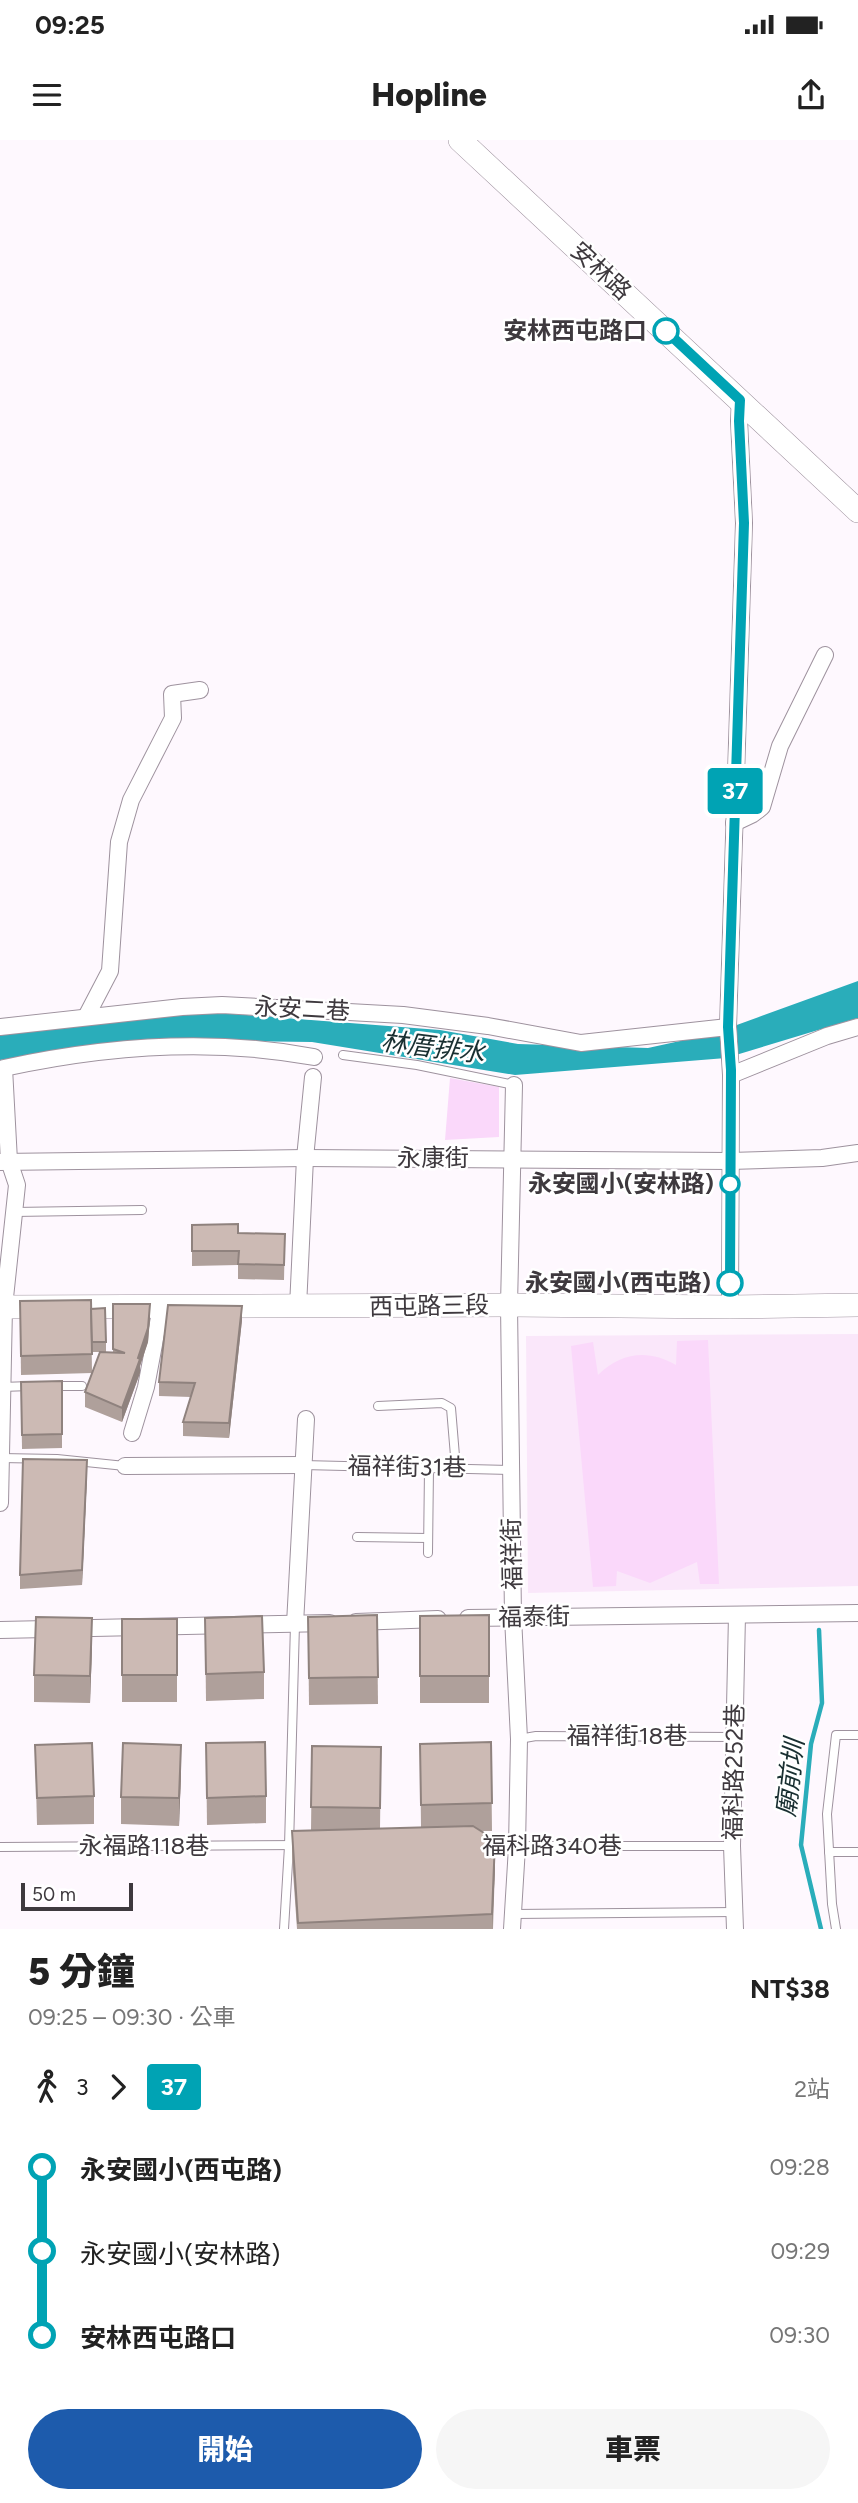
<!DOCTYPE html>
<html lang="zh-TW">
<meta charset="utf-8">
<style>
body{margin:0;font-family:Figtree,"Noto Sans TC",sans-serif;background:#f6f6f6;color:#222;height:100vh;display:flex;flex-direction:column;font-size:26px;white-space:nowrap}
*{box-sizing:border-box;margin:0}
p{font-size:23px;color:#767676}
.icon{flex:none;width:38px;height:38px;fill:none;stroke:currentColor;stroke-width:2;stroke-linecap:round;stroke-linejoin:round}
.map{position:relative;height:1789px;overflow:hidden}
.panel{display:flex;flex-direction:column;background:#fff;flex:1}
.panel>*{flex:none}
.badge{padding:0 14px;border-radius:5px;font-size:24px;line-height:46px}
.scale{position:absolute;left:21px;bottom:18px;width:112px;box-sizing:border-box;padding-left:7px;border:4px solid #3e393e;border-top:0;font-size:19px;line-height:24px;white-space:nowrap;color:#3e393e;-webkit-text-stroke:5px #fff;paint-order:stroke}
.map>.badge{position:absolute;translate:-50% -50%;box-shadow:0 0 0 4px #fff}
.legs{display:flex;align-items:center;gap:10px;height:77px;padding:0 28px;font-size:23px}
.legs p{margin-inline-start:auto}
.overview{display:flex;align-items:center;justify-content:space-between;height:119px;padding:0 28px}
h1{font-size:38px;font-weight:800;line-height:52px}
.action{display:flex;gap:14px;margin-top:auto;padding:14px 28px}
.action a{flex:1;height:80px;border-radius:42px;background:#1d5bac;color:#fff;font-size:28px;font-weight:800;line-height:80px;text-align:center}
.action a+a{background:#f6f6f6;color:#222}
ul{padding:0 28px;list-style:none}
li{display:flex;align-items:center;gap:24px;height:84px;font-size:26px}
li i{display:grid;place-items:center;width:10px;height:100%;margin:0 9px;background:currentColor}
li i::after{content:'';width:18px;height:18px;margin:-9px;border:5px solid;border-radius:50%;background:#fff}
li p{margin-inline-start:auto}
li:first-child i{background:linear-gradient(#0000 50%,currentColor 0)}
li:last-child i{background:linear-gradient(currentColor 50%,#0000 0)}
.status{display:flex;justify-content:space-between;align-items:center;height:49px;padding:0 35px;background:#fff;direction:ltr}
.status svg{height:19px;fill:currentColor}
header{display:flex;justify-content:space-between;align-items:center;height:91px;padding:0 28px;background:#fff;font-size:32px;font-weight:800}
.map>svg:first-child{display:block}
</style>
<div class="status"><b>09:25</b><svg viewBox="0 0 49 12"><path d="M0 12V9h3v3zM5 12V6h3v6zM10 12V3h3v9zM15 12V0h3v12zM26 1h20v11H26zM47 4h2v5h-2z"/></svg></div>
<header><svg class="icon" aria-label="menu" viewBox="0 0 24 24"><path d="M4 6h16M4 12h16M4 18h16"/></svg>Hopline<svg class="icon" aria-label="share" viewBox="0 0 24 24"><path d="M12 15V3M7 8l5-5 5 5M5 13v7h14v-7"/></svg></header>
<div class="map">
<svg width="858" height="1789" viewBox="0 0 858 1789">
<rect width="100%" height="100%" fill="#fef8fe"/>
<path fill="#fae7fa" d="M858 1194V1446L528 1453 526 1196Z"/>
<g fill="#fad8fa">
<path d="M450 938 499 947V997L445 1000Z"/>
<path d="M708 1200 719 1444H700L697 1422 650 1443 617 1431 616 1446 593 1447 571 1206 593 1202 598 1235C621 1212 649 1209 676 1225L677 1201Z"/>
</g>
<path fill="#2aadba" d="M858 841V878L726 918 515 935 312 902 153 900 0 920V891L195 871 440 890 518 904 648 908 712 894Z"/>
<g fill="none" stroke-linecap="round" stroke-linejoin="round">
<path stroke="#2aadba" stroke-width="4.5" d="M819 1490 822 1563 811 1604 801 1705 821 1789"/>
<defs>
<g id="lane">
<path d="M343 915 417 925 514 945"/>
<path d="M14 1072 142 1070"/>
<path d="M54 1246H82"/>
<path d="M2 1247 30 1246"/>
<path d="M378 1266 442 1263 451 1268 456 1328"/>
<path d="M1 1318 57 1319 125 1326"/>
<path d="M303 1325 511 1330"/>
<path d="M357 1397 428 1398"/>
<path d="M428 1413 429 1329"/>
<path d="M519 1599 536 1596 735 1597"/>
<path d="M487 1706H732"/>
<path d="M0 1707 302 1705"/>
<path d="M829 1712H858"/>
<path d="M514 1774 735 1772"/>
<path d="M284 1789 289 1706 295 1484"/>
<path d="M836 1789 832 1764 827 1674 836 1595H858"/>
</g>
<g id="street">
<path d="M734 683 753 674 762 667 780 606 825 515"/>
<path d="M86 877 110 831 119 702 131 660 173 578 172 554 200 550"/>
<path d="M0 887 182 867 222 865 403 875 488 886 581 903 728 887"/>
<path d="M731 935 827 896 858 887"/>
<path d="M0 1022 305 1018 730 1021 822 1018 858 1013"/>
<path d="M298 1167 305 1018 313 937"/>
<path d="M730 1167 731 935 728 887 744 383 739 281 740 260"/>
<path d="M132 1293 146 1247 161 1167"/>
<path d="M125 1326 303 1325"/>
<path d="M0 1363 4 1167 17 1045 9 1021 4 928C105 906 212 898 314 917"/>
<path d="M468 1478 858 1473"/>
<path d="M356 1482 438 1479"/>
<path d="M295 1484 306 1279"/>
<path d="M0 1490 330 1483"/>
<path d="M512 1789 517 1707 519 1599 513 1477 509 1165 514 945"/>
<path d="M735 1789 732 1706 737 1475"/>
</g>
<g id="secondary">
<path d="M460 0 858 371"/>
<path d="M0 1167 509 1165 730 1167 858 1165"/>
</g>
</defs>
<use href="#lane" stroke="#9e929e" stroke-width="10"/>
<use href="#street" stroke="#9e929e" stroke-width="18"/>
<use href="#secondary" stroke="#9e929e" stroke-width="24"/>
<use href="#lane" stroke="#fff" stroke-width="8"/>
<use href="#street" stroke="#fff" stroke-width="16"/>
<use href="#secondary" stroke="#fff" stroke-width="23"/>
</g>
<g fill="#afa09b">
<path d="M192 1085 238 1093 285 1094 284 1140 238 1139V1125L192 1126Z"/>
<path d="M91 1160 92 1233 21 1235 20 1161Z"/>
<path d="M113 1164 150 1178 148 1202 140 1226V1233L122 1282 85 1267V1252L113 1213Z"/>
<path d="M91 1169 106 1202V1212H92Z"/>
<path d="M242 1180 229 1298 183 1296V1282L191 1257 159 1256V1242Z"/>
<path d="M62 1241V1308L22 1309 21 1242Z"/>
<path d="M87 1335 82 1445 20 1449V1435Z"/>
<path d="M377 1475 378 1564 309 1565 308 1477Z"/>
<path d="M489 1475V1563H420V1476Z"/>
<path d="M205 1478 264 1532V1559L206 1561Z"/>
<rect x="122" y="1479" width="55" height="83"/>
<path d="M92 1505 90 1563 34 1562V1535Z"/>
<path d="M491 1602 492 1691H481L495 1727 493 1789H297L292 1718V1691H311L312 1606 381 1607 380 1689 421 1687 420 1604Z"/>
<path d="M206 1603 266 1656V1683L207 1685Z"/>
<path d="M35 1605 94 1656V1684L37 1685Z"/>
<path d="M181 1632 179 1686 121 1684V1657Z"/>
</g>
<g fill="#8f827e">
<path d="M150 1164V1178L148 1202 140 1226V1233L122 1282V1268L138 1218Z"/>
<path d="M242 1166V1180L229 1298V1283Z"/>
<path d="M87 1320V1335L82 1445V1430Z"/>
<path d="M92 1478V1505L90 1563V1536Z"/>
<path d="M181 1605V1632L179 1686V1658Z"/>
<path d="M495 1700V1727L492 1789V1774Z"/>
</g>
<g fill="#ccbab4" stroke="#8f827e" stroke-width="2">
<path d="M238 1084V1093L285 1094 284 1125 238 1124 239 1111H192V1085Z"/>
<path d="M91 1160 92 1214 21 1216 20 1161Z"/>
<path d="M113 1164H150L148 1188 138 1218 140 1219 122 1268 85 1252 100 1212 125 1213 113 1209Z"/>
<path d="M168 1165 242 1166 229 1283 183 1282 195 1243 159 1242Z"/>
<path d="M105 1168 106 1202H92L91 1169Z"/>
<path d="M62 1241V1294L22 1295 21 1242Z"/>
<path d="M23 1319 87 1320 82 1430 20 1435Z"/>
<path d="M377 1475 378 1537 309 1538 308 1477Z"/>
<path d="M489 1475V1536H420V1476Z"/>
<path d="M262 1476 264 1532 206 1534 205 1478Z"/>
<path d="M36 1477 92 1478 90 1536 34 1535Z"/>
<rect x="122" y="1479" width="55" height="56"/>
<path d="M265 1602 266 1656 207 1658 206 1603Z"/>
<path d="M491 1602 492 1663 421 1665 420 1604Z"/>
<path d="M92 1603 94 1656 37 1658 35 1605Z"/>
<path d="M123 1603 181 1605 179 1658 121 1657Z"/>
<path d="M312 1606 381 1607 380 1668 311 1667Z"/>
<path d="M473 1686 495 1700 492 1774 298 1783 292 1691Z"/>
</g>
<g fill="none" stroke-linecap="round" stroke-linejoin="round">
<defs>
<path id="line-1" d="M666 191 740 260 739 281 744 383 728 887 731 930 730 1143"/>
</defs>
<use href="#line-1" stroke="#fff" stroke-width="16"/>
<use href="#line-1" stroke="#00a3b4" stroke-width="10"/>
</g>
<g fill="#fff" stroke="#00a3b4" stroke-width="3.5">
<circle cx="666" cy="191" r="12"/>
<circle cx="730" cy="1044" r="9"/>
<circle cx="730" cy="1143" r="12"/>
</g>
<g text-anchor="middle" stroke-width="5" stroke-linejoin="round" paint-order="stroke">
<g font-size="24" fill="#3e393e" stroke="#fff">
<text transform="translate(601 131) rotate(43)" y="8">安林路</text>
<text transform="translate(302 869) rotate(3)" y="8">永安二巷</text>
<text x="433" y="1026">永康街</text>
<text transform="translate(429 1166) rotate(-1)" y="8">西屯路三段</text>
<text transform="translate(407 1327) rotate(1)" y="8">福祥街31巷</text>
<text transform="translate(512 1414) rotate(-91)" y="8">福祥街</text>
<text transform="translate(534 1477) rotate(-1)" y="8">福泰街</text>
<text x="627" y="1604">福祥街18巷</text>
<text transform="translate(734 1632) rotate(-89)" y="8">福科路252巷</text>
<text x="144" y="1714">永福路118巷</text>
<text x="552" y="1714">福科路340巷</text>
</g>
<g font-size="24" font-weight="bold" fill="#3e393e" stroke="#fff" text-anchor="end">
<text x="647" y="199">安林西屯路口</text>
<text x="714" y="1052">永安國小(安林路)</text>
<text x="711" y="1151">永安國小(西屯路)</text>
</g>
<g font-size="26" font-style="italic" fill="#192f31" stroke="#fff">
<text transform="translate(433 907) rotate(7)" y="9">林厝排水</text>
<text transform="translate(790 1638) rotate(-83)" y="9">廟前圳</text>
</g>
</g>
</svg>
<div class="scale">50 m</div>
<b class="badge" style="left:735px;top:651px;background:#00a3b4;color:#fff">37</b>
</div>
<section class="panel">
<div class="overview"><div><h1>5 分鐘</h1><p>09:25 – 09:30 · 公車</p></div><b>NT$38</b></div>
<div class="legs"><svg class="icon" aria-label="walk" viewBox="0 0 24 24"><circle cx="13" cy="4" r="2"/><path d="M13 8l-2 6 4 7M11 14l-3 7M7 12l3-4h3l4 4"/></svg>3<svg class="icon" aria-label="forward" viewBox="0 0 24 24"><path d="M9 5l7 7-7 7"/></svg><b class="badge" style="background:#00a3b4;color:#fff">37</b><p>2站</p></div>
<ul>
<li><i style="color:#00a3b4"></i><b>永安國小(西屯路)</b><p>09:28</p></li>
<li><i style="color:#00a3b4"></i><span>永安國小(安林路)</span><p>09:29</p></li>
<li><i style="color:#00a3b4"></i><b>安林西屯路口</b><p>09:30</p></li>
</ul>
<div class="action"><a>開始</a><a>車票</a></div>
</section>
